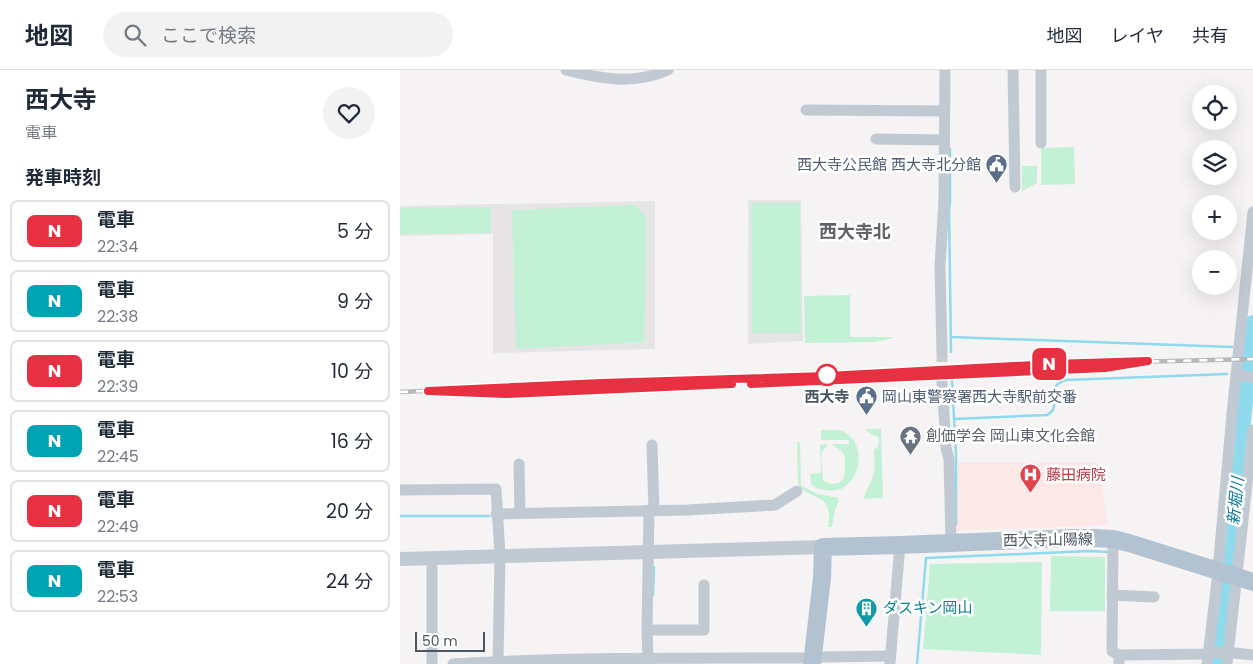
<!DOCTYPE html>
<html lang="ja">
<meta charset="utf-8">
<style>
body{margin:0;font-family:Poppins,"Noto Sans JP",sans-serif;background:#f2f2f3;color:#1f2937;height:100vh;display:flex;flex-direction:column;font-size:19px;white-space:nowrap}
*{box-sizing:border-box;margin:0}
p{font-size:16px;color:#747a83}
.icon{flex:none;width:28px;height:28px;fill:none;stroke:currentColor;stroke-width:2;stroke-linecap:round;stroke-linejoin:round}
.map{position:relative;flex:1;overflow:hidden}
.side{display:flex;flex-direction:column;background:#fff;width:400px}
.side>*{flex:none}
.badge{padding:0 10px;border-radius:8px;font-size:18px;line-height:32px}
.controls{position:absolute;left:792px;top:15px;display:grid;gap:10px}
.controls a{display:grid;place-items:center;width:45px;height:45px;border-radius:50%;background:#fff;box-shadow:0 5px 20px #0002;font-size:25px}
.scale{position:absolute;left:15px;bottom:12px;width:70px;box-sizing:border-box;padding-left:5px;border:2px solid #4a5661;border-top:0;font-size:14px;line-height:18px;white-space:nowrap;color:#4a5661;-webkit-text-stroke:4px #fff;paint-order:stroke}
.map>.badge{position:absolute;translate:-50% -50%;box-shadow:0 0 0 2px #fff}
h2{padding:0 25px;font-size:19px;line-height:45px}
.round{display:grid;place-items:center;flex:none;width:52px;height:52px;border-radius:26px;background:#f2f2f3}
.headline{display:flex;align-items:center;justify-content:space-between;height:85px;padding:0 25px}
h1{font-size:24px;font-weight:700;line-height:38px}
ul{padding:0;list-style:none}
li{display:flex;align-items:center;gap:15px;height:62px;margin:0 10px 8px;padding:0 15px;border:2px solid #e0e1e3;border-radius:8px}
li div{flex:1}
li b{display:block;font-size:19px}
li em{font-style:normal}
li .badge{min-width:55px;font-weight:700;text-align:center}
header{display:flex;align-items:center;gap:30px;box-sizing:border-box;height:70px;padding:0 25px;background:#fff;border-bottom:1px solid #e0e1e3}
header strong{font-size:24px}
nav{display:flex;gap:28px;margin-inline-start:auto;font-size:18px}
.search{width:350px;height:45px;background:#f2f2f3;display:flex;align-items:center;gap:12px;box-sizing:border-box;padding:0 18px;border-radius:28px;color:#747a83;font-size:19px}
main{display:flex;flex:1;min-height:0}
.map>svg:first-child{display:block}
</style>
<header>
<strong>地図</strong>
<div class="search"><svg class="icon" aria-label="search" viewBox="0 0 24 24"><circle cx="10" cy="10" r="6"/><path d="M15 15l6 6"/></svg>ここで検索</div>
<nav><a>地図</a><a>レイヤ</a><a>共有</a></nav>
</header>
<main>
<section class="side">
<div class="headline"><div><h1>西大寺</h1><p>電車</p></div><a class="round"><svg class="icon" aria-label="heart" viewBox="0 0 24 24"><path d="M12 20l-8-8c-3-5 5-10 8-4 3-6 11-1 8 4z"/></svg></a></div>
<h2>発車時刻</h2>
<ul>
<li><span class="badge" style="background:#e73042;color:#fff">N</span><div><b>電車</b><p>22:34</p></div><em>5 分</em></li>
<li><span class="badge" style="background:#00a3b4;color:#fff">N</span><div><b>電車</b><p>22:38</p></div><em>9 分</em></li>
<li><span class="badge" style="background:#e73042;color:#fff">N</span><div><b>電車</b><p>22:39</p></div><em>10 分</em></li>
<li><span class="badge" style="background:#00a3b4;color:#fff">N</span><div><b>電車</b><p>22:45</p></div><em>16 分</em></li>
<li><span class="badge" style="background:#e73042;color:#fff">N</span><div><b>電車</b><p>22:49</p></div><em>20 分</em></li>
<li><span class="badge" style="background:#00a3b4;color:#fff">N</span><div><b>電車</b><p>22:53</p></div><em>24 分</em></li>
</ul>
</section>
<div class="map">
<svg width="853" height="594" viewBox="0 0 853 594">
<rect width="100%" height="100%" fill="#f5f3f3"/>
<g fill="#e6e4e5">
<path d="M348 130H401L403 271 348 274Z"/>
<path d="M255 131V279L93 283V164L0 166V136Z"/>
</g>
<path fill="#fce8e6" d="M558 393H698L708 455 557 461Z"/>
<g fill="#c3f1d5">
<path d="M674 77 675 114 641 115V78Z"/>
<path d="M622 96H637V113L622 121Z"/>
<path d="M351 133H400L401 263H352Z"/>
<path d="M235 135 247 148 244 272 116 279 112 140Z"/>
<path d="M91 137V163L0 164V138Z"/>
<path d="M450 225V267H493L486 270 473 272 405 273 404 226Z"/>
<path d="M466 359H481L483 428 464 429C465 420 471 414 473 406 476 398 474 388 474 380 479 377 480 372 478 367L469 363Z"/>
<path d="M421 360C430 360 440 358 447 364 465 376 461 407 443 418 437 421 431 421 424 420 418 419 415 418 411 414L410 404 421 403 420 375 427 374V376L421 383 423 410C429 415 440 416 444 407 445 405 444 402 445 399 446 388 445 380 433 376V374H449V370H421Z"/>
<path d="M397 372H400L401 415C411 422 424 427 437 427L439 431 435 440 432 457H428C429 451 430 445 428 440 425 423 407 430 398 413Z"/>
<path d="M651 486 705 487V541H650Z"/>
<path d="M642 492 641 585 523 579 530 494Z"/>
</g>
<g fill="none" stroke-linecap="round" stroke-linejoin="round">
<g stroke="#90daee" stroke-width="2.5">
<path d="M550 79V133L549 140 551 282"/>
<path d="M551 267 832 277"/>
<path d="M845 277 851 278"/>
<path d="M552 311 556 385V454"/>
<path d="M554 349 647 345C664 337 643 316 666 310L827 304"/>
<path d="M0 446H89"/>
<path d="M253 525 254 497"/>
<path d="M517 594 526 488 690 481 709 482V484"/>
</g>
<g stroke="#90daee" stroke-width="16">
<path d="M829 489 853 253"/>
<path d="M818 594 826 518"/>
</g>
<path stroke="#caccce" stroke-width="11" stroke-dasharray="11 5.5" stroke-linecap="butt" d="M542 281V312"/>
<g stroke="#c1cad2" stroke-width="11">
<path d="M166 0C201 9 234 15 268 0"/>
<path d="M613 0 615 117"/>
<path d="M641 0V73"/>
<path d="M406 40 544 41"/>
<path d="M476 69 544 70"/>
<path d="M542 281 540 197 544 130 545 0"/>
<path d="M836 305 853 307"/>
<path d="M542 312 546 378 549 389 551 473"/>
<path d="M252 375 254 440"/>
<path d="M119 394 120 443"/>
<path d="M0 420 96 419 100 486 98 591"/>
<path d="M96 444 287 440 375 435 397 421"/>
<path d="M713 469 712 581 719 585V594"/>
<path d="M32 488V594"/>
<path d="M712 525 754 527"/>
<path d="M247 560H304V515"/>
<path d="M719 585 808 584C818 580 841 584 853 585"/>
<path d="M248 588 247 560 249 440"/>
<path d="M490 593 500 475"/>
<path d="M53 594C173 587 293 588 413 588L423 587 490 586"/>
<path d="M807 594 817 511 832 344 853 142"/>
<path d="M827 594 853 360"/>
</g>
<path stroke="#c1cad2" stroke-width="14" d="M0 489 423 477"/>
<path stroke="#b3c2d1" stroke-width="18" d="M412 594 422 508 423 477 500 475 673 468H693L713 469 729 473 853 512"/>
<defs>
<path id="rail" d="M0 322 201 313 427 305 652 294 853 289"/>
</defs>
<use href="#rail" stroke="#b5b8bd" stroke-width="4.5"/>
<use href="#rail" stroke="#fff" stroke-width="2.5" stroke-dasharray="8" stroke-linecap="butt"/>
</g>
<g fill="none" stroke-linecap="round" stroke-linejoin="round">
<defs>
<path id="line" d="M332 314 106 324 28 321 201 313 427 306 652 294 748 291 705 298 351 314"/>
</defs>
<use href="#line" stroke="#fff" stroke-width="11"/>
<use href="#line" stroke="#e73042" stroke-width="8"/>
</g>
<defs>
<symbol id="civic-pin" viewBox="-11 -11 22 30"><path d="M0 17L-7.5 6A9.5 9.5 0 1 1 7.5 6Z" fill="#5c6f8a" stroke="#fff"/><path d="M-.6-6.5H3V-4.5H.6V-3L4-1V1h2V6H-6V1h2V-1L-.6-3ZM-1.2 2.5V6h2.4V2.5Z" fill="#fff"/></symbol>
<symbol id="temple-pin" viewBox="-11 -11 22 30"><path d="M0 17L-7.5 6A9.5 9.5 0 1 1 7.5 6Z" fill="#6b7280" stroke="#fff"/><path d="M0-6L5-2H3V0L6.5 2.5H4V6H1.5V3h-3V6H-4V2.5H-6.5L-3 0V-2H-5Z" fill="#fff"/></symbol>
<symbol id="hospital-pin" viewBox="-11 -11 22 30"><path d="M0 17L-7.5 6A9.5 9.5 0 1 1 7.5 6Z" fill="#e0444e" stroke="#fff"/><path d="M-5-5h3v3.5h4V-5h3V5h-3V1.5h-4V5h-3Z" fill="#fff"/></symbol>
<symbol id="building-pin" viewBox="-11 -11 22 30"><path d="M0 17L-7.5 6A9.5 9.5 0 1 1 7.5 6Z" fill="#0f9aa8" stroke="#fff"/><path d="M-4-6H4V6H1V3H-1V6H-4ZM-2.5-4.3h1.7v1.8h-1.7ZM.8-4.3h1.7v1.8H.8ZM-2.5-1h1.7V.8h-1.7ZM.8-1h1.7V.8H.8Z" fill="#fff"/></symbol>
</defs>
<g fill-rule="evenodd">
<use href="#civic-pin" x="584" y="82" width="25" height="34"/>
<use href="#civic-pin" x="454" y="314" width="25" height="34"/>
<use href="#temple-pin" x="498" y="354" width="25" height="34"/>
<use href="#hospital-pin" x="618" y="392" width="25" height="34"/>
<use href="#building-pin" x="454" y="526" width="25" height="34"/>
</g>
<circle fill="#fff" stroke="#e73042" stroke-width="2.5" cx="427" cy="305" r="10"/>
<g text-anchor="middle" stroke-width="5" stroke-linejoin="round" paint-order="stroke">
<g font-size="15" fill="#4e5e75" stroke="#fff" text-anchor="end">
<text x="581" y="100">西大寺公民館 西大寺北分館</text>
<text x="482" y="332" text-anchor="start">岡山東警察署西大寺駅前交番</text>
</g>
<g font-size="15" font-weight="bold" fill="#4a5661" stroke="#fff">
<text x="427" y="332">西大寺</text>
</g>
<g font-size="15" fill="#5b616d" stroke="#fff" text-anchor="start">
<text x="526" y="371">創価学会 岡山東文化会館</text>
</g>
<g font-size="15" fill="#be3a42" stroke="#fff" text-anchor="start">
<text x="646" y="410">藤田病院</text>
</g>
<g font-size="15" fill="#4a5661" stroke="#fff">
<text transform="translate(648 470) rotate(-1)" y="5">西大寺山陽線</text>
</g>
<g font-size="15" fill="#0d838f" stroke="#fff" text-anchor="start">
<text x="483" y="543">ダスキン岡山</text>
</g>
<g font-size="16" font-style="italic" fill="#0c7c9b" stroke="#fff">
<text transform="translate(835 431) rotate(-84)" y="6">新堀川</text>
</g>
<g font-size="18" font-weight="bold" fill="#5f6368" stroke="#fff">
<text x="455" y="168">西大寺北</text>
</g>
</g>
</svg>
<div class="controls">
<a><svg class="icon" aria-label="locate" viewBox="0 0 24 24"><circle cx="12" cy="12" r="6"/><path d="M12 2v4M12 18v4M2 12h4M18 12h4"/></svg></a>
<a><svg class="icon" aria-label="layers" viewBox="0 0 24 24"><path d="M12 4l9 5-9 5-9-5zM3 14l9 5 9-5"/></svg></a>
<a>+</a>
<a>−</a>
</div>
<div class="scale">50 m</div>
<b class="badge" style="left:649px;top:294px;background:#e73042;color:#fff">N</b>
</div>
</main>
